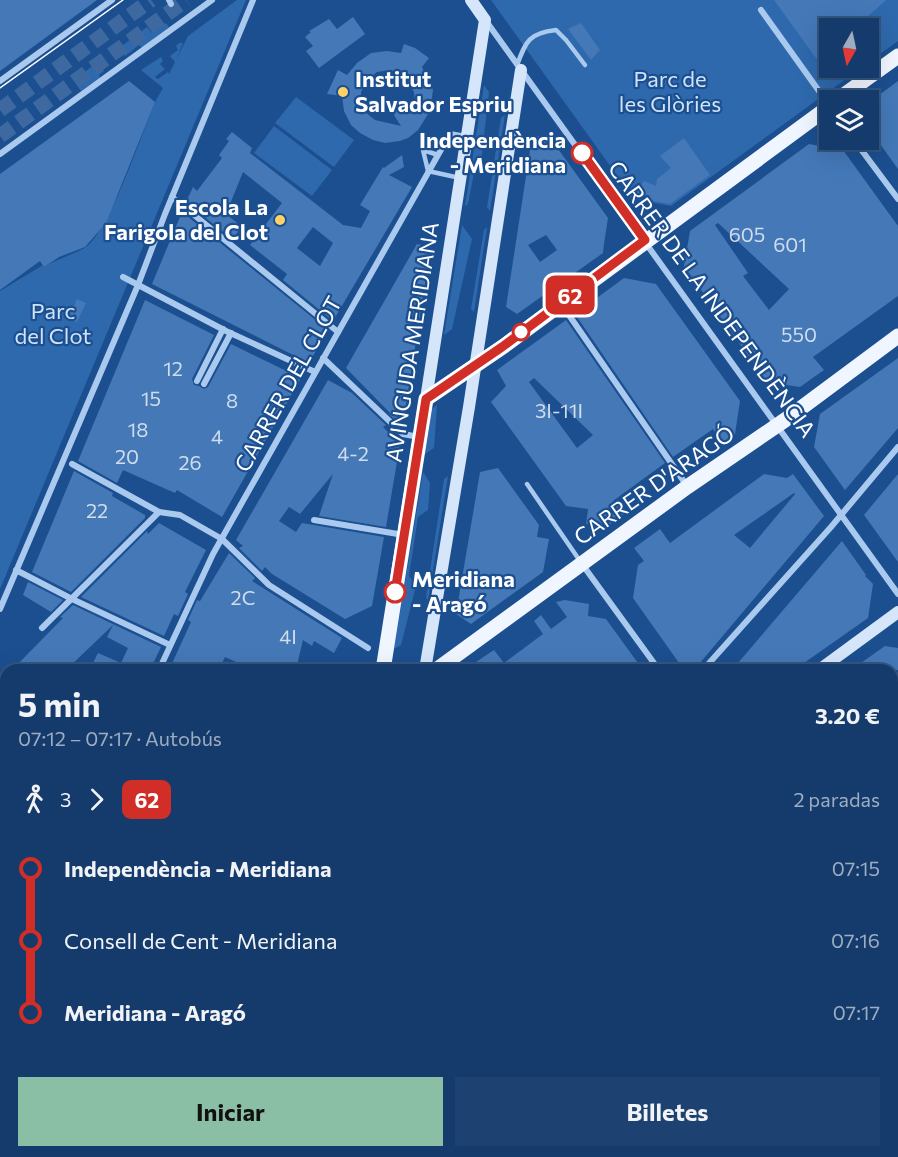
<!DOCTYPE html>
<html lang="es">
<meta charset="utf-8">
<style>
body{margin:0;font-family:Commissioner,sans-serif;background:#1d4271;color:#f1f3f6;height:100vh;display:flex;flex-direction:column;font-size:22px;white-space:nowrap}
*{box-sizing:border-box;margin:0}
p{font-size:20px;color:#9dadc1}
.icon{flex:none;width:33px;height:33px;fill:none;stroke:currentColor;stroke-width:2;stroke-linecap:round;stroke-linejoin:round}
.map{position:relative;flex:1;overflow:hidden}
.side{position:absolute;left:0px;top:664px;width:898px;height:494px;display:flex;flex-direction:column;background:#143b6b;border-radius:18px 18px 0 0;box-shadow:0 6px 24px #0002,0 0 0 2px #33557e}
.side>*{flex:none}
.badge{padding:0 12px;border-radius:9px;font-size:21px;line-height:39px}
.needle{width:39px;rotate:189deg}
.controls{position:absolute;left:819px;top:18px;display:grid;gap:12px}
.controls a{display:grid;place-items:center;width:60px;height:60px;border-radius:0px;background:#143b6b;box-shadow:0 6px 24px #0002,0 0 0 2px #33557e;font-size:30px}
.map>.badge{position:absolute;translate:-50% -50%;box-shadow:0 0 0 3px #fff}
.legs{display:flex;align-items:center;gap:9px;height:66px;padding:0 18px;font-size:20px}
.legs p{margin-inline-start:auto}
.head{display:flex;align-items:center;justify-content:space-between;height:102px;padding:0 18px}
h1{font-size:33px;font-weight:700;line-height:45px}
.primary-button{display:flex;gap:12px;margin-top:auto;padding:12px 18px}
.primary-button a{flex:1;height:69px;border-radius:0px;background:#8abfa5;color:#111;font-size:24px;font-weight:700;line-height:69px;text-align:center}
.primary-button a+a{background:#1d4271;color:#f1f3f6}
ul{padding:0 18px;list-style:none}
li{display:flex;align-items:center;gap:21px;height:72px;font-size:22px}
li i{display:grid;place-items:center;width:9px;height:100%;margin:0 8px;background:currentColor}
li i::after{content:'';width:15px;height:15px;margin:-8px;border:4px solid;border-radius:50%;background:#143b6b}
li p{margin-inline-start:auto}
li:first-child i{background:linear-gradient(#0000 50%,currentColor 0)}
li:last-child i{background:linear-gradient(currentColor 50%,#0000 0)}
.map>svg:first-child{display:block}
</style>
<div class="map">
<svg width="898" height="1157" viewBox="0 0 898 1157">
<rect width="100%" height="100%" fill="#1b4f8f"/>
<g fill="#2e69ad">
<path d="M237 0H246L0 589V291L43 265 44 267C57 259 75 254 86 247 110 230 142 133 155 102L163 88 141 70 161 57 163 61 160 64 165 69 155 77 158 79 168 72 169 74 175 62 170 56 178 50 176 46 179 43H183L176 60 188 36Z"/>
<path d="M491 0H898V41L869 62 868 28H830V68H861L671 206 634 199Z"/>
<path d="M166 23 169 27 142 48 139 45 125 56 119 48 147 27 152 33Z"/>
<path d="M98 62 104 71 99 75 100 78 81 91 78 87 87 81 82 74Z"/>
<path d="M484 85 489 92 481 162 475 168 468 204 465 206Z"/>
<path d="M296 97 354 140 334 167 275 123Z"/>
<path d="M505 115 490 211 487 207 501 118Z"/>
<path d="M274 126 332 170 312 196 254 153Z"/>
<path d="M462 225 472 239 452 329 444 335Z"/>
<path d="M487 227 474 312 471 309 484 230Z"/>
<path d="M437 405 434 448 425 454 432 409Z"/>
<path d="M423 472 430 483 428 510 418 517 409 576 416 586 401 645 394 649Z"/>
<path d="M448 476 428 601 426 597 444 479Z"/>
</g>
<g fill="#4478b7" fill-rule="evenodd">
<path d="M0 0H97L0 71Z"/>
<path d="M774 0H886L855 28H830V66L821 65Z"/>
<path d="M353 17 365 34 319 68 306 51 313 46 305 37 311 32 309 31 329 19 337 29Z"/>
<path d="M581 23 600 50 591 60 568 29Z"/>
<path d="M868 38 880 52 868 61Z"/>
<path d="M404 44 415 48 429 58 422 67 433 90 430 111 418 130 408 138 400 141 385 143 373 140 360 133 351 125 344 111 342 96 327 94 338 70 347 75 357 63 371 53 387 51 401 53ZM390 70 397 72 406 77 414 92 416 110 401 102 394 115 401 126 375 120 365 112 361 102V92L367 80 377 72Z"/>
<path d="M129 81 155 102 106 223 85 247 59 257 44 267 40 261 0 290V174Z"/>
<path d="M898 81V169L870 130 875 98Z"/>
<path d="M232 132 252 148 250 153 343 225 361 228 370 211 360 205 383 167 384 168 402 155 404 167 389 175 412 187 333 321 283 280 287 274 250 245 282 203 243 172 226 214 242 227 232 239 186 202 193 187 197 191 222 158 219 155 229 141 226 139ZM313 227 333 243 320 266 297 248Z"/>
<path d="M548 135 608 218 604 244 603 253 517 314 506 307 532 137ZM546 235 557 250 540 262 528 245Z"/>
<path d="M684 138 710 175 670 204 630 197 644 181 656 186 657 179 671 168 660 156Z"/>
<path d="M809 144 843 150 898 226V296L813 357 824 370 800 387 767 382 684 266 690 231ZM718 223 789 289 769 310 743 276 748 273 715 225Z"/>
<path d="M182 212 328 330 309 363 152 284Z"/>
<path d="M417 244 431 247 405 411 403 417 399 419 393 418 389 414 392 415 346 368Z"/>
<path d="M624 278 656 284 740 401 735 434 722 443 713 429 673 457 575 314Z"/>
<path d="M77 299 86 303 77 322 69 318Z"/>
<path d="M145 300 214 335 192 379 194 385 199 386 204 389 208 387 231 344 301 378 222 517 177 490 175 493 123 470 117 483 78 461Z"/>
<path d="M566 320 665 463 613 501 624 514 609 525 586 524 588 509 566 506 491 402 506 386 497 370ZM534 378 593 435 577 448 529 382Z"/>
<path d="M898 358V428L845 490 814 447 820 414Z"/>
<path d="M328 380 352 393 386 425 383 427 400 444 386 527 319 516 333 474 300 514 289 507 279 521 296 532 302 523 384 537 372 606 345 619 272 574 265 567 262 571 239 548 243 546 236 540Z"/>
<path d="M498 468 539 525 537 537 549 539 543 572 471 624 456 614 480 472Z"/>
<path d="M74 471 113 493 112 496 145 515V518L71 592 32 572Z"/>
<path d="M764 474 787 478 793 474 824 516 694 670H684L633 598 638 565 644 561 634 548 660 529 670 543ZM794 493 795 494 750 548 734 535Z"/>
<path d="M898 474V562L864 515Z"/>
<path d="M159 523 206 550 185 592 188 594 178 616 174 614 164 636 81 597 147 531 148 534Z"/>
<path d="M842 541 866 575 865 576 873 584 868 618 794 670H732Z"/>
<path d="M229 553 255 578 252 581 342 638 334 653 314 641 312 646 303 640 298 661 299 670H254L225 657 219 670H169L191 622 188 620 197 600 200 601Z"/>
<path d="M28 582 63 600 51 612 23 595Z"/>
<path d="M565 600 589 604 588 616 606 619 643 670H464L494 650 504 663 543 634 534 621 541 615 551 629 567 617 556 602Z"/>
<path d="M73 605 161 647 150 670H103L92 665 98 653 121 663 128 648 107 637 113 625 66 670H12L63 618 60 617Z"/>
<path d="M885 646 898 648V670H851Z"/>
</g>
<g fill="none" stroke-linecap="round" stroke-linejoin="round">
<g stroke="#3d69a0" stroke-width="15" stroke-dasharray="15 8" stroke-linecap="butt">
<path d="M0 110 151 0"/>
<path d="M0 136 186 0"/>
</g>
<g stroke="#a9c9ee" stroke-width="4.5">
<path d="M517 65C526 41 529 33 556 30L566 40 585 65"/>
<path d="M438 155 423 150 428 171 460 178"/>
<path d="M527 484 580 561"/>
</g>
<g stroke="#a9c9ee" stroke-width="6">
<path d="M169 0 171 4"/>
<path d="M761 10 829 105"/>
<path d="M486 21 898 594"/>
<path d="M0 81 112 0"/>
<path d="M854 140 898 199"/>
<path d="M0 154 212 0"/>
<path d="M172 197 338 332"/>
<path d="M123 277 226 331 315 372"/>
<path d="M562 305 687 486"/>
<path d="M323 358 403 434 419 437"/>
<path d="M197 381 223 329"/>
<path d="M204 384 231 333"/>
<path d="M72 464 159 512"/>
<path d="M314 520 404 535"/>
<path d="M582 564 659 670"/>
<path d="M16 570 72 599 170 645"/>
<path d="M0 609 138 285 165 214 253 0"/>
<path d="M42 628 159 512 180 515 222 539 269 585 368 648"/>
<path d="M159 670 213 554 438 155 450 134 466 137"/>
<path d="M703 670 831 527 898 447"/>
<path d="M892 751 898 747"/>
<path d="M0 783 6 786"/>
<path d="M892 857 898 865"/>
<path d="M0 877 6 881"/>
<path d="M892 1115 898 1123"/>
<path d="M892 1141 898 1138"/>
<path d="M634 1152 640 1157"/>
<path d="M406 1157 407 1152"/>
<path d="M868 1157 875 1152"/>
</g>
<g stroke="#d6e6fa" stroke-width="12">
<path d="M426 399 485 20 471 0"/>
<path d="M425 670 469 407 521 70"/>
<path d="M819 670 898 612"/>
<path d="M892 897 898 893"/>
<path d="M0 962 6 957"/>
<path d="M0 996 6 981"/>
<path d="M0 1010 6 1006"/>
<path d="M155 1157 162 1152"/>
<path d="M538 1157 545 1152"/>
</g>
<g stroke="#f0f6ff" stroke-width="15">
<path d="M837 100 898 56"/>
<path d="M383 670 426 399 504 346 830 106"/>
<path d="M436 670 687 487 785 420 898 336"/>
<path d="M310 1157 311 1152"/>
<path d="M343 1157 344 1152"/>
</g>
<path stroke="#fff" stroke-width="1.5" d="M0 88 123 0"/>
</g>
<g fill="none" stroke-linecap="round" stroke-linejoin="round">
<defs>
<path id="line-1" d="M395 592 426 399 502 347 645 240 582 153"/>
</defs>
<use href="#line-1" stroke="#fff" stroke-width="14"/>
<use href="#line-1" stroke="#d02e26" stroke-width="9"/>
</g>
<g fill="#ffd166" stroke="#1b4f8f" stroke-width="2">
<circle cx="343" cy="92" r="6"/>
<circle cx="280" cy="220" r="6"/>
</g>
<g fill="#fff" stroke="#d02e26" stroke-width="3">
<circle cx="582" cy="153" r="10"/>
<circle cx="521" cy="332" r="8"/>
<circle cx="395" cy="592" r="10"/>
</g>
<g text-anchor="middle" stroke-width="4.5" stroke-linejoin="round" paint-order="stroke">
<g font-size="20" fill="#d0dded">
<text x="747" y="242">605</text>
<text x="790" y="252">601</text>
<text x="799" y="342">550</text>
<text x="173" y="376">12</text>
<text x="151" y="406">15</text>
<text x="232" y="408">8</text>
<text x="559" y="418">3I-11I</text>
<text x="138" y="437">18</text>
<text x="217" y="444">4</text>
<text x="353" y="461">4-2</text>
<text x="127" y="464">20</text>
<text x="190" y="470">26</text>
<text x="97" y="518">22</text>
<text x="243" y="605">2C</text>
<text x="288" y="644">4I</text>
</g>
<g font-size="22" font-weight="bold" fill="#fff" stroke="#1b4f8f" text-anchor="start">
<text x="355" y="87">Institut<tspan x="355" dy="25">Salvador Espriu</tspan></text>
<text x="268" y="215" text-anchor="end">Escola La<tspan x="268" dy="25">Farigola del Clot</tspan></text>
</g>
<g font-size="22" fill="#cfe3fa" stroke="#1b4f8f">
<text x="670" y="87">Parc de<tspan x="670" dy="25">les Glòries</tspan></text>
<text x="53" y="319">Parc<tspan x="53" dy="25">del Clot</tspan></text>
</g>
<g font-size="22" font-weight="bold" fill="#fff" stroke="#1b4f8f" text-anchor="end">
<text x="566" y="148">Independència<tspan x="566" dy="25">- Meridiana</tspan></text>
<text x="412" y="587" text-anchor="start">Meridiana<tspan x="412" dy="25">- Aragó</tspan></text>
</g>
<g font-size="22" fill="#fff" stroke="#1b4f8f">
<text transform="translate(712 299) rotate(54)" y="8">CARRER DE LA INDEPENDÈNCIA</text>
<text transform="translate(412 342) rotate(-81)" y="8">AVINGUDA MERIDIANA</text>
<text transform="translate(288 384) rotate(-61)" y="8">CARRER DEL CLOT</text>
<text transform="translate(654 485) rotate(-35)" y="8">CARRER D'ARAGÓ</text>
</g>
</g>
</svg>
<div class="controls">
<a><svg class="needle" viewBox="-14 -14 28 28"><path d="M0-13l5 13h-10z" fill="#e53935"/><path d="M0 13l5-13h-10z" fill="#9dadc1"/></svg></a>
<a><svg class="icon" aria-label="layers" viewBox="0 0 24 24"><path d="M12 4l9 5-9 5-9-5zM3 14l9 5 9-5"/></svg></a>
</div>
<b class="badge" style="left:570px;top:295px;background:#d02e26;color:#fff">62</b>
<section class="side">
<div class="head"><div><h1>5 min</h1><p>07:12 – 07:17 · Autobús</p></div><b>3.20 €</b></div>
<div class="legs"><svg class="icon" aria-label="walk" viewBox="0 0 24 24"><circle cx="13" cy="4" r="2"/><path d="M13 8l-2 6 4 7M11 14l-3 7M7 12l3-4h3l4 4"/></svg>3<svg class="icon" aria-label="forward" viewBox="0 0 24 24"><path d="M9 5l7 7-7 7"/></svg><b class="badge" style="background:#d02e26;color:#fff">62</b><p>2 paradas</p></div>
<ul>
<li><i style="color:#d02e26"></i><b>Independència - Meridiana</b><p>07:15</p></li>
<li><i style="color:#d02e26"></i><span>Consell de Cent - Meridiana</span><p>07:16</p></li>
<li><i style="color:#d02e26"></i><b>Meridiana - Aragó</b><p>07:17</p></li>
</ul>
<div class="primary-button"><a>Iniciar</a><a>Billetes</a></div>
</section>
</div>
